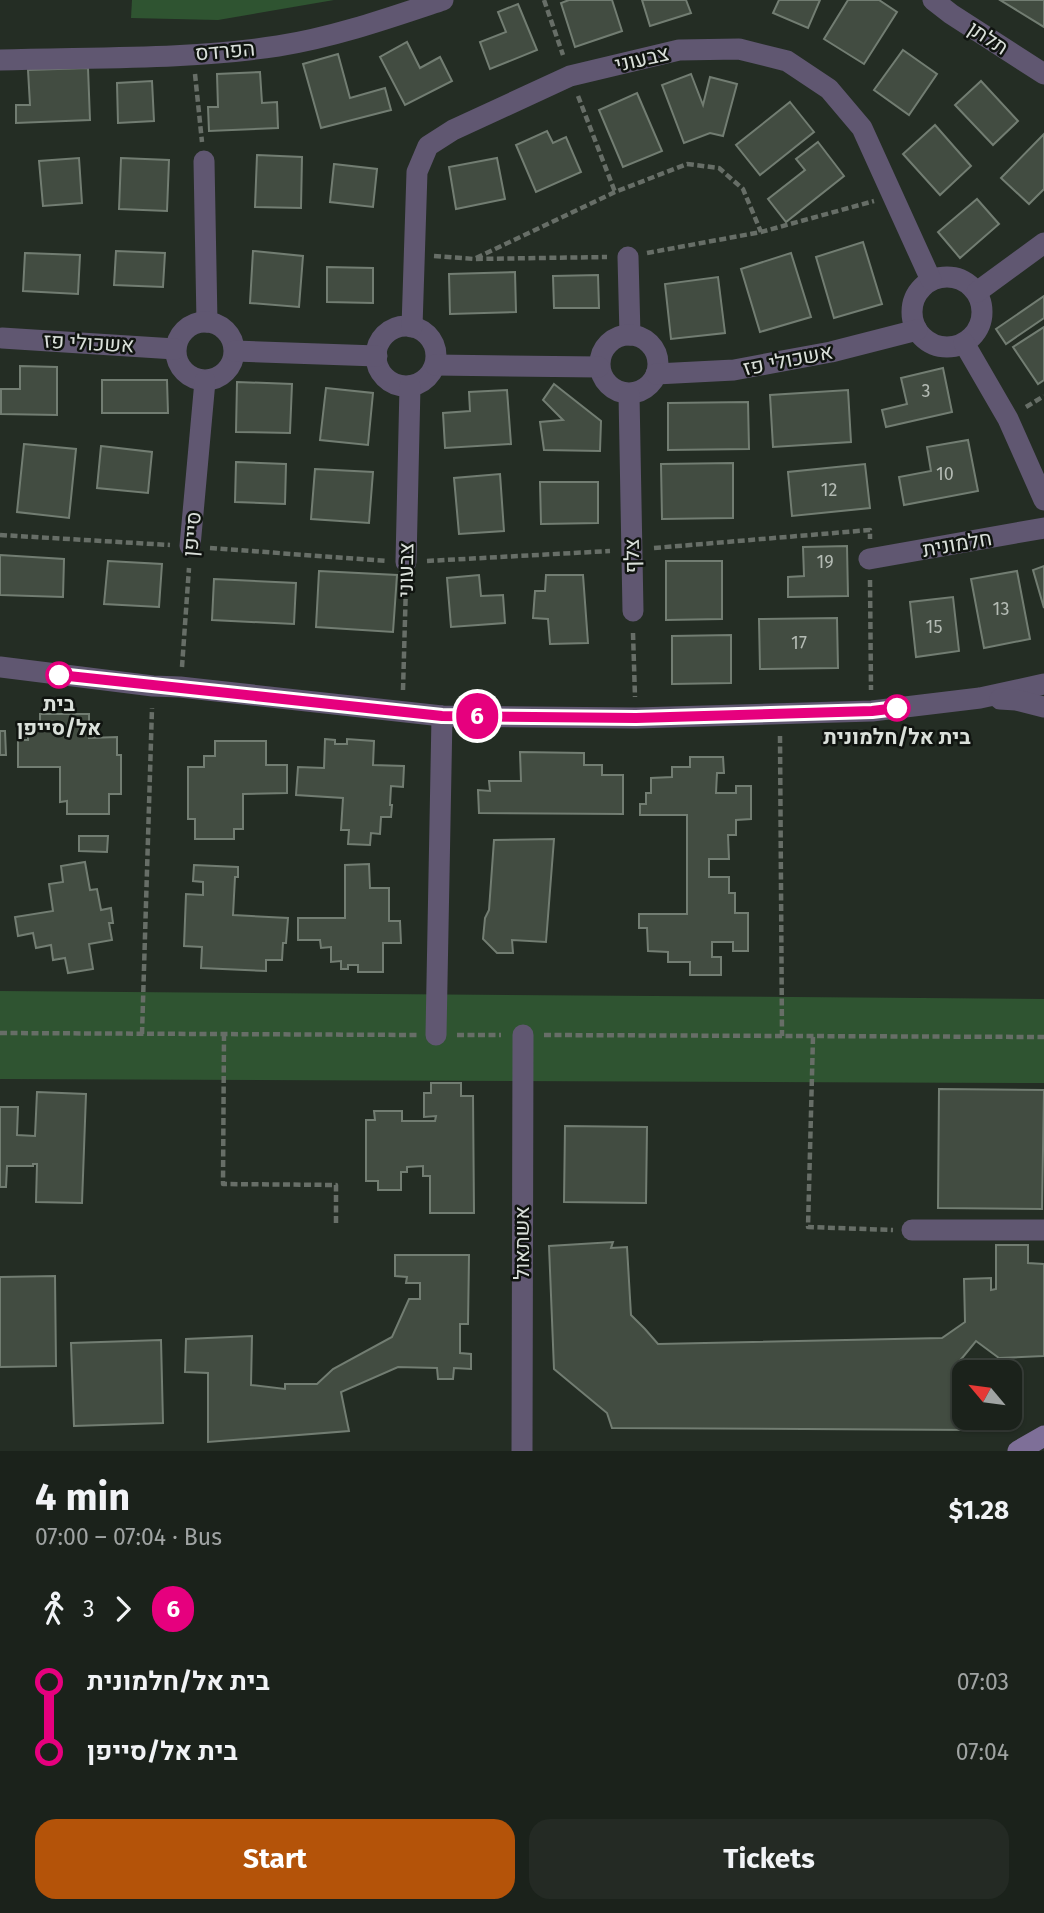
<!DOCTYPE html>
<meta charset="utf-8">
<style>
body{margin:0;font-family:"Fira Sans",Heebo,sans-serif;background:#242a24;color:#f1f3f6;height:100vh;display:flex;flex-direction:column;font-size:26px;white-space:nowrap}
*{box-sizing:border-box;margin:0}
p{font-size:23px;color:#a0a4a3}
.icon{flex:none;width:38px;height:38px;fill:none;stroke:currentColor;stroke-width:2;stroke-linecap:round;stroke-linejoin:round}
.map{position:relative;height:1451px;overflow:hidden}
.details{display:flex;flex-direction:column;background:#1b221b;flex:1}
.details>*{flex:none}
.badge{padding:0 14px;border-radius:23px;font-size:24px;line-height:46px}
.needle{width:46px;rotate:299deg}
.buttons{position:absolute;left:952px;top:1360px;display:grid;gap:14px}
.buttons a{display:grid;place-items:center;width:70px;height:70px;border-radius:14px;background:#1b221b;box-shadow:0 2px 5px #0004,0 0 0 2px #393f3a;font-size:35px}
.map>.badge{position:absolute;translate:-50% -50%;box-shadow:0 0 0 4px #fff}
.legs{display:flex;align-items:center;gap:10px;height:77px;padding:0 35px;font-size:23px}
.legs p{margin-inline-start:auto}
.headline{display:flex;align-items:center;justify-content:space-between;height:119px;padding:0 35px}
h1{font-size:38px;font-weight:700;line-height:52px}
.primary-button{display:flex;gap:14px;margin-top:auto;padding:14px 35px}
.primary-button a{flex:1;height:80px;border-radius:21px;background:#b45309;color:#fff;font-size:28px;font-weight:700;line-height:80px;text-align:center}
.primary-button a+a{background:#242a24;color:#f1f3f6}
ul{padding:0 35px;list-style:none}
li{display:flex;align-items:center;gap:24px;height:70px;font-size:26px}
li i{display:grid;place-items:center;width:10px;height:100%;margin:0 9px;background:currentColor}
li i::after{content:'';width:18px;height:18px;margin:-9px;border:5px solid;border-radius:50%;background:#1b221b}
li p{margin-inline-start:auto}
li:first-child i{background:linear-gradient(#0000 50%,currentColor 0)}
li:last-child i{background:linear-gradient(currentColor 50%,#0000 0)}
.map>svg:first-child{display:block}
</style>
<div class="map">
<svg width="1044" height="1451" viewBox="0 0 1044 1451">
<rect width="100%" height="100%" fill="#242d24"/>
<g fill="#2f5431">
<path d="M132 0H334L218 20 131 18Z"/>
<path d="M0 991 1044 999V1083L0 1079Z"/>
</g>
<g fill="#424c41" stroke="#727d72" stroke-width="2">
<path d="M569 0H612L622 31 575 47 561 3Z"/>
<path d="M642 0H686L691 13 650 26Z"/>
<path d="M779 0H820L808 28 773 13Z"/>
<path d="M848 0H879L897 12 864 64 824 39Z"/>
<path d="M1000 0H1044V27Z"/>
<path d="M518 4 537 50 490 69 480 42 506 32 498 12Z"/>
<path d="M407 42 420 68 440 57 452 81 405 105 380 57Z"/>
<path d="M903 50 937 74 909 115 874 90Z"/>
<path d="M338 54 350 98 385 88 391 110 321 128 303 64Z"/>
<path d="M88 68 90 120 16 123V105H30L28 70Z"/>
<path d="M260 72 262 103 277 102 278 128 209 131 208 107H218L217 74Z"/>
<path d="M691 74 703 105 710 77 737 84 723 136 710 133 684 143 662 85Z"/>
<path d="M152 81 154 121 118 123 117 83Z"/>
<path d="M981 81 1018 121 993 145 955 105Z"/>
<path d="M637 93 662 151 623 167 599 110Z"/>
<path d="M790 102 814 132 760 175 736 145Z"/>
<path d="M935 125 971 166 940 195 903 154Z"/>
<path d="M547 131 553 143 566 137 581 172 536 192 516 145Z"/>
<path d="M1044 134V189L1029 204 1001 178Z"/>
<path d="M818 142 844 176 786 222 768 199 805 170 796 159Z"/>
<path d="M257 155 302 157 301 208 255 207Z"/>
<path d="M79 158 82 203 43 206 39 161Z"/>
<path d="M121 158 169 160 167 211 119 209Z"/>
<path d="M497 158 505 199 456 209 449 167Z"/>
<path d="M334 164 377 169 373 207 330 202Z"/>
<path d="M977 199 999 224 960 258 938 232Z"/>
<path d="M863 242 882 304 834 318 816 257Z"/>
<path d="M116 251 165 253 163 287 114 285Z"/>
<path d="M253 251 303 256 299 307 250 303Z"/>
<path d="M25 253 80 255 78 294 23 291Z"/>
<path d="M791 253 811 317 760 332 741 269Z"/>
<path d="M327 267 373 268V303L327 302Z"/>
<path d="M515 272 516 312 450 314 449 274Z"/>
<path d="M598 275 599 308H554L553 276Z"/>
<path d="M718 277 725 333 671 339 665 284Z"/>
<path d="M1044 296V318L1006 344 996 329Z"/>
<path d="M1044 327V380L1038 384 1013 347Z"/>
<path d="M20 366 57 367V415L1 414V389H20Z"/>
<path d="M943 368 952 412 886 427 882 410 907 404 901 378Z"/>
<path d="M102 380H167L168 413H102Z"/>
<path d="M237 382 292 384 290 433 236 432Z"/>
<path d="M554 384 601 421 600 451 544 450 540 422 563 420 543 400Z"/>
<path d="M326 388 373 393 368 445 320 440Z"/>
<path d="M507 390 511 444 445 448 443 413 470 411 469 392Z"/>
<path d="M848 390 851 442 773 447 770 395Z"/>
<path d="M748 402 749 449 668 450V403Z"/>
<path d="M968 440 978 491 904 505 899 477 931 471 927 447Z"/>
<path d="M24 444 76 449 69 518 17 512Z"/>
<path d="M101 446 152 452 148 493 97 488Z"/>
<path d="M236 462 286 464 285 504 235 502Z"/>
<path d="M733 463V518L662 519 661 464Z"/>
<path d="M865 464 870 508 792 516 788 472Z"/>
<path d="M315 469 373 472 369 523 311 519Z"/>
<path d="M500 474 504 531 459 534 454 478Z"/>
<path d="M540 482H598V523L541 524Z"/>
<path d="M847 546 848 596 788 597V577L804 576 803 547Z"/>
<path d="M0 555 64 559 63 597 0 595Z"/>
<path d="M108 561 162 564 159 607 104 604Z"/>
<path d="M666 561H722V619L666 620Z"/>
<path d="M1044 566V608L1033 570Z"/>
<path d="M319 571 397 575 393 632 316 627Z"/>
<path d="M1017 571 1030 639 984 648 971 579Z"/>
<path d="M479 575 481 596 503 595 505 623 451 627 447 578Z"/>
<path d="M546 575H583L588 643 550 644 548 619 533 618 535 591H545Z"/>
<path d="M214 579 296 583 294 624 212 620Z"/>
<path d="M953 597 959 651 916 657 910 602Z"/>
<path d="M837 618 838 668 760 669 759 619Z"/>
<path d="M731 635V683L672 684V636Z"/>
<path d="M40 714H89V738L117 737V755H121V794H109V814H67V801L60 802V767H18V740H28V723H40Z"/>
<path d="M0 731H5L6 755H0Z"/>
<path d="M325 739 335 740V744H347V739L374 741 373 765 404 766 403 787 391 786 390 805H392L391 817H381L380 834 371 833 370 845 348 844 349 830H341L343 798 296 795 298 767 324 768Z"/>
<path d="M215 741H266V765H287V793L243 794V829H234V839H195V819H188V767H204V756H215Z"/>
<path d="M520 752 584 753V765H602V775H623V814L479 813 478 790 490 791 489 781H521Z"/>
<path d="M690 757H723L724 773H717L716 793H736V786H751V819L736 820V835H728L729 859H709V877H729V893H735V913H748V951H733V942H712V957H721V975H690V962H668V952L648 951 647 928H639V914H687V815H640V804H646V793H651V778L672 777V767H690Z"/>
<path d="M79 836H108L107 852 79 851Z"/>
<path d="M554 839 546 942 512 940 513 953H497L483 939 485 918 489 910 494 840Z"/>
<path d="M85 862 90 890 97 889 101 910 111 908 113 923H109L112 940 89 944 93 969 68 973 65 958 53 960 51 945 36 948 33 933 18 936 15 917 53 911 49 884 63 882 61 866Z"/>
<path d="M369 864 370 888H389V921H400L401 943H383V972H358V965H348V969H341V961L331 962V947L321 948 320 940H298V918H345V865Z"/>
<path d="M194 865 238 867V877H235L233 915 288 918 286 943H283L282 960H266V971L201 968 202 947 184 946 186 894 203 895V882L193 881Z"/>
<path d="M431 1083H461V1096H473L474 1213H430V1176H423V1166L407 1167V1172H401V1190H378V1181H366V1120H375L374 1111H402V1121H435L436 1116 424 1117V1093H431Z"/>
<path d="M939 1089 1044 1090 1042 1209 938 1208Z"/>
<path d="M37 1092 86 1094 82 1203 36 1202 37 1164H33V1166H7L6 1187H0V1107H18L17 1135 35 1136Z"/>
<path d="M565 1126 647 1127 646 1203 564 1202Z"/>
<path d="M613 1242 611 1248 627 1247 631 1315 645 1329 658 1344 942 1338 965 1322 964 1279 991 1278V1290L996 1289V1245H1028V1263L1044 1264V1356L999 1358 976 1341 958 1363 967 1372H964V1418H977L972 1430 612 1428 607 1413 554 1369 549 1246Z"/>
<path d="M395 1255H469L468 1324H460V1353L471 1354V1369L454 1368 453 1379H438L437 1368 398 1367 341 1392 349 1431 208 1442V1373L185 1372 186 1339 252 1336 251 1385 285 1389V1384H317L333 1369 392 1337 409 1299H420V1283H406L407 1277 395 1276Z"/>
<path d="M55 1276 56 1366 0 1367V1277Z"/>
<path d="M161 1340 163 1423 74 1426 71 1343Z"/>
</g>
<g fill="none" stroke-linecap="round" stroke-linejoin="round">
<g stroke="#676e67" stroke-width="4.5" stroke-dasharray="7 3.5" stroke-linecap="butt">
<path d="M544 0 563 55"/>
<path d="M195 74 202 142"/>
<path d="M578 96 615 192"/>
<path d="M647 253 761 232 874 201"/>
<path d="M434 256 474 259 607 257"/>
<path d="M476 258 615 192 687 164 719 168 743 189 761 232"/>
<path d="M1026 407 1044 396"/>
<path d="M0 535 170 545"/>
<path d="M210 548 387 561"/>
<path d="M654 548 870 530V539"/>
<path d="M427 561 610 551"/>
<path d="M870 580 871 690"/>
<path d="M633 633 635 697"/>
<path d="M182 667 189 568"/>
<path d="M403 690 406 584"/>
<path d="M780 736 782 1036"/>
<path d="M0 1033 417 1035"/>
<path d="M142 1034 152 708"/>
<path d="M224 1034 223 1184 336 1185V1224"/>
<path d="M457 1035H501"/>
<path d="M544 1035 1044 1037"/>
<path d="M813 1037 808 1227 893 1230"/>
</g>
<g stroke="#605771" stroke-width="21">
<path d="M933 0 951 14 1044 74"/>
<path d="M0 60C92 57 187 60 278 46 335 37 389 18 443 0"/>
<path d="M204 161 207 322"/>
<path d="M628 257 630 335"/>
<circle cx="947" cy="312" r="35"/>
<path d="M977 292 1044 243"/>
<circle cx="205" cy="351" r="29"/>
<circle cx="406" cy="356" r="30"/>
<path d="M412 327 417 172 428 146 453 130 570 76 679 50 739 49 787 61 829 89 862 128 931 280"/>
<circle cx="629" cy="364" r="29"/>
<path d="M2 338 175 349"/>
<path d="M964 343 1008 419 1044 500"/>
<path d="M235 351 377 356"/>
<path d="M435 365 599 367"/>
<path d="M656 374 734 370 831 352 917 330"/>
<path d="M629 394 633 611"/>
<path d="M190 546 205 381"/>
<path d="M869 559 1044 528"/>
<path d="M406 562 410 386"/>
<path d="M0 667 153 686 180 687 442 716 636 718 872 711 980 698 1044 684"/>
<path d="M1000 699 1016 700 1044 707"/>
<path d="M436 1035 442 716"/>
<path d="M912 1230H1044"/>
<path d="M522 1451 523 1035"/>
</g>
<path stroke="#7e6f98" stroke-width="21" d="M1018 1451 1044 1436"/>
</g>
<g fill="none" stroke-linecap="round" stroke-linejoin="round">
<defs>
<path id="line-1" d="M59 675 442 716 636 718 872 711 897 708"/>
</defs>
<use href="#line-1" stroke="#fff" stroke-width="16"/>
<use href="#line-1" stroke="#e6007e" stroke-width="10"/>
</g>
<g fill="#fff" stroke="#e6007e" stroke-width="3.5">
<circle cx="59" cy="675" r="12"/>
<circle cx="897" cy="708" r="12"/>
</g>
<g text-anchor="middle" stroke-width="5" stroke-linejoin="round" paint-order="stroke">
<g font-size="18" fill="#b4bbb4">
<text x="926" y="397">3</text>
<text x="945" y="480">10</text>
<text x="829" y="496">12</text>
<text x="825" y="568">19</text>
<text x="1001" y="615">13</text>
<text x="934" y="633">15</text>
<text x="799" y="649">17</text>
</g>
<g font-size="21" fill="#dae0da" stroke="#101410">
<text transform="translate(988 38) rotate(33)" y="7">תלתן</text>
<text transform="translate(225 51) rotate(-5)" y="7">הפרדס</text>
<text transform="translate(642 59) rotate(-13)" y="7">צבעוני</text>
<text transform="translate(89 343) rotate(3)" y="7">אשכולי פז</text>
<text transform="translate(788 360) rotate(-11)" y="7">אשכולי פז</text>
<text transform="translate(192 534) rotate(-85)" y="7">סייפן</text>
<text transform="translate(957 544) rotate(-10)" y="7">חלמונית</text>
<text transform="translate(632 556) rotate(-91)" y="7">צלף</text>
<text transform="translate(406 570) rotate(-89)" y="7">צבעוני</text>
<text transform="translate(522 1243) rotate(-90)" y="7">אשתאול</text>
</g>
<g font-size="21" font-weight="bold" fill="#dae0da" stroke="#101410">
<text x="59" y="711">בית<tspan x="59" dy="24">אל/סייפן</tspan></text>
<text x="897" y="744">בית אל/חלמונית</text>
</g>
</g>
</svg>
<div class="buttons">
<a><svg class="needle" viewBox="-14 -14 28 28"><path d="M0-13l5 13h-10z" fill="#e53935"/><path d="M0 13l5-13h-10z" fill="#a0a4a3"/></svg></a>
</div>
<b class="badge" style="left:477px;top:716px;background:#e6007e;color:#fff">6</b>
</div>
<section class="details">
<div class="headline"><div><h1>4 min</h1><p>07:00 – 07:04 · Bus</p></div><b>$1.28</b></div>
<div class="legs"><svg class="icon" aria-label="walk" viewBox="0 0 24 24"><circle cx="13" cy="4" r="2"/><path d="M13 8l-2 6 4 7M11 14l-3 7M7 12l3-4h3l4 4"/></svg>3<svg class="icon" aria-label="forward" viewBox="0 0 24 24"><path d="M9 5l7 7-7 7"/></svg><b class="badge" style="background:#e6007e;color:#fff">6</b></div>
<ul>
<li><i style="color:#e6007e"></i><b>בית אל/חלמונית</b><p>07:03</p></li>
<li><i style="color:#e6007e"></i><b>בית אל/סייפן</b><p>07:04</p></li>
</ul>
<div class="primary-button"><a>Start</a><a>Tickets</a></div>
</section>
